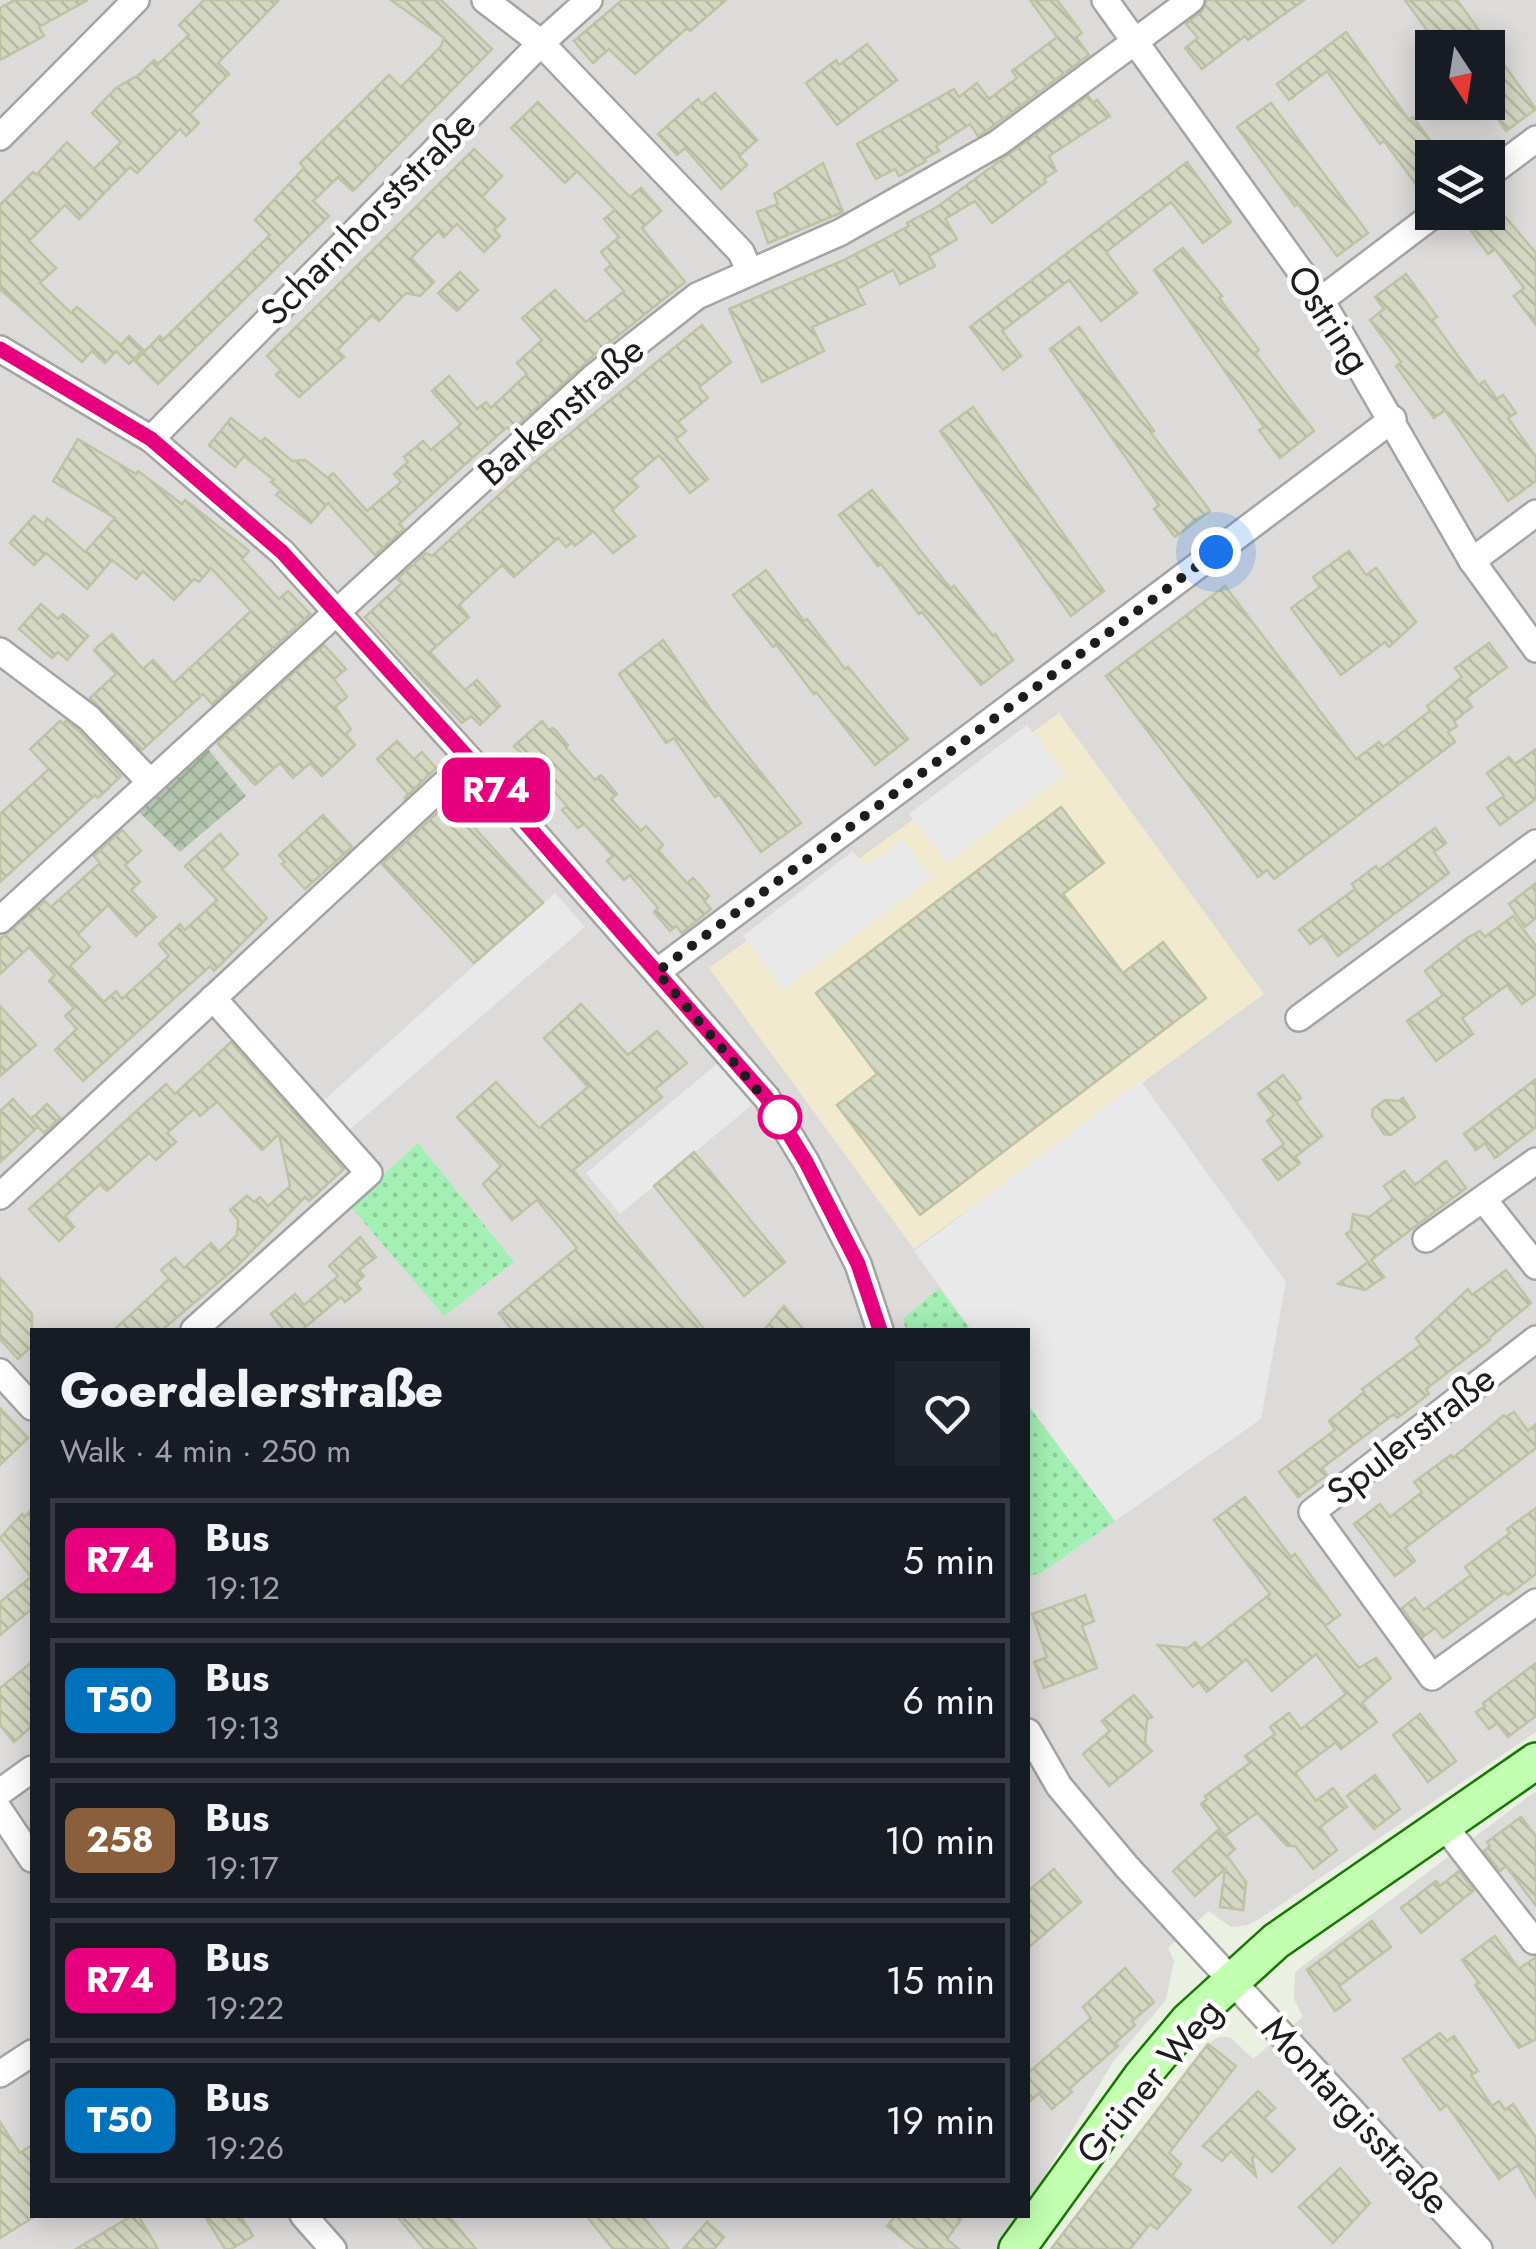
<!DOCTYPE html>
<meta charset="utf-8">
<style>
body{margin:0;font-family:Jost,sans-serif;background:#20242c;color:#f1f3f6;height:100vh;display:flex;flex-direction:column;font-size:38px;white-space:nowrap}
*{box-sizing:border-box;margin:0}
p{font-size:32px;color:#9ea1a6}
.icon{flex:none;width:55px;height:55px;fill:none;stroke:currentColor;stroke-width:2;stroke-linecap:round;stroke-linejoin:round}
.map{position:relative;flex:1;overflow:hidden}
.panel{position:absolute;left:30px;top:1328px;width:1000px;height:890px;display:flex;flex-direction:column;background:#171b24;border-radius:0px;box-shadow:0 5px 25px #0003}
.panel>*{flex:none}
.badge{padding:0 20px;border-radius:15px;font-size:35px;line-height:65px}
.needle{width:65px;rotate:168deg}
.fabs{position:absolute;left:1415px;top:30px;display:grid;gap:20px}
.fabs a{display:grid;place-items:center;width:90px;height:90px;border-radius:0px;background:#171b24;box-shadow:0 5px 25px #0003;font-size:50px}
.you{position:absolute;width:50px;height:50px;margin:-25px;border:8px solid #fff;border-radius:50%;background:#1a73e8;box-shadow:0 0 0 15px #1a73e833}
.map>.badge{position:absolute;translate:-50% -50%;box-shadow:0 0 0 5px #fff}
.round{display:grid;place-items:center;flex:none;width:105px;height:105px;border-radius:0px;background:#20242c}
.overview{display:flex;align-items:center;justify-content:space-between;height:170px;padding:0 30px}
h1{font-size:48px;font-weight:800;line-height:75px}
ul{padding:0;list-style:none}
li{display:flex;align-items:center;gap:30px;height:125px;margin:0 20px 15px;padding:0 10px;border:5px solid #363941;border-radius:0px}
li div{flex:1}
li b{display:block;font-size:38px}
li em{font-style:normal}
li .badge{min-width:110px;font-weight:700;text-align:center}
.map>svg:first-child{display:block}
</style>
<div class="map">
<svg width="1536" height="2249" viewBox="0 0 1536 2249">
<defs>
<pattern id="construction-cross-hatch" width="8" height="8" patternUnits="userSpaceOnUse" patternTransform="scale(2.5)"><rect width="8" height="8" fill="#b4c5ad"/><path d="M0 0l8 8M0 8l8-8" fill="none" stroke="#9aa994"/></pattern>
<pattern id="grass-dots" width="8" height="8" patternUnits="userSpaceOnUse" patternTransform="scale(2.5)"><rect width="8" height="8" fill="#a3efb4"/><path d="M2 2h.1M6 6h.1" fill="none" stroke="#8ccc9a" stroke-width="1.8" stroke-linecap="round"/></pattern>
<pattern id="building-back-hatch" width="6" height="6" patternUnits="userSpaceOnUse" patternTransform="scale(2.5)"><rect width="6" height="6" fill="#d4d7c2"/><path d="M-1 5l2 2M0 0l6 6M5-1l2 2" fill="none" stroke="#b6b8a6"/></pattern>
</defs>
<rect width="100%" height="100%" fill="#eaf0e2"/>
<g fill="#dcdbda" fill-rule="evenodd">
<path d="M0 0H1536V1732L1261 1918 1248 1925 1231 1927 1209 1911 1168 1948 1174 1961 1166 2000 1113 2062 1028 2204V1330H32V2215H1020L997 2249H0ZM1432 48H1488V102H1432ZM1432 158H1488V212H1432Z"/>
<path d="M1536 1791V2249H1051L1208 2044 1218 2037H1230L1253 2059 1303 2017 1294 1999 1295 1974 1300 1968Z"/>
</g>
<path fill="#f2eacf" d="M1059 713 1264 994 914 1249 709 968Z"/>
<path fill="url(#construction-cross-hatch)" d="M208 749 246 796 180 852 139 812Z"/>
<g fill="url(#grass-dots)">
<path d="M418 1143 514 1262 444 1316 350 1206Z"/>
<path d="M939 1288 971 1330H906L903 1319Z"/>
<path d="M1028 1405 1115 1521 1041 1573 1028 1576Z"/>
</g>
<g fill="#e9e9e9">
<path d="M1027 725 1065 774 947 863 909 814Z"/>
<path d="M902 839 931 878 784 990 743 936 853 851 866 867Z"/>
<path d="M555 893 585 927 347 1132 321 1103Z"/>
<path d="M718 1063 752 1105 620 1214 586 1173Z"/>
<path d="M1140 1080 1286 1282 1261 1419 1115 1521 1028 1405V1330H971L914 1251Z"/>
</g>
<g fill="url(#building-back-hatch)" stroke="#bec3a3" stroke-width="2.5">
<path d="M15 0H88L39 27 44 36 0 60V8Z"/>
<path d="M204 0H279L218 63 229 74 190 114 199 123 186 136 180 129 137 173 130 167 79 219 65 205 29 241 56 268 40 283 71 313 77 307 121 345 129 336 143 350 129 364 116 351 105 363 92 351 82 362 0 289V205L33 172 36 175 67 142 94 169 121 142 92 113 116 88 140 74 154 60 158 64 189 35 179 25Z"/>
<path d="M391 0H441L492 49 353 191 338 177 313 201 329 216 158 384 135 361 160 336 163 340 270 235 255 220 304 168 300 163 389 75 401 87 441 46 444 38Z"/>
<path d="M622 0H726L690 31 687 28 635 74 609 49 593 63 574 41Z"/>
<path d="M1030 0H1057L1082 33 1076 37 1089 55 989 129 978 136 970 124 936 146 939 151 924 159 926 161 899 176 895 169 876 179 857 144 954 89 959 97 977 83 989 99 1017 78 1012 71 1057 37Z"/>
<path d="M1207 0H1304L1248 40 1245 36 1202 69 1185 48 1198 38 1186 24 1201 12Z"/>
<path d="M1405 0H1457L1536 109 1506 131 1488 105V48H1440Z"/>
<path d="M1346 32 1409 120 1413 117 1443 158H1432V197L1427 199 1384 141 1380 144 1327 71 1289 100 1277 84Z"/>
<path d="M867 44 897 80 837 125 806 83 836 60 839 65Z"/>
<path d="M715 93 757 140 739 156 747 165 721 189 685 148 677 155 658 134 698 99 702 104Z"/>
<path d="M1088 96 1093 103 1097 100 1110 116 1049 156 1056 171 1044 179 1046 182 992 223 975 201 945 219 957 239 929 256 935 266 900 284 893 270 857 289 865 304 812 327 824 351 762 382 729 309 844 260 909 226 907 223 937 207Z"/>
<path d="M538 102 630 197 641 188 661 211 642 228 685 282 593 356 511 431 507 427 453 475 399 524 404 529 375 555 328 503 311 523 276 495 281 490 271 482 274 480 244 456 235 467 209 445 231 418 261 442 265 438 292 461 305 460 328 478 333 473 367 511 401 482 394 474 408 462 404 457 423 441 431 450 461 424 432 391 449 376 477 409 486 402 491 408 527 374 517 363 542 340 522 318 555 290 586 322 624 291 605 270 611 265 601 252 619 237 604 219 615 210 577 171 565 183 511 128Z"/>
<path d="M1271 103 1368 233 1337 256 1298 204 1295 206 1237 127Z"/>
<path d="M474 149 502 176 482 197 505 219 494 230 500 236 484 252 457 224 444 237 438 231 411 258 434 282 420 296 406 293 379 321 372 315 337 350 344 357 299 397 276 375 281 370 267 356Z"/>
<path d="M1187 162 1231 222 1203 243 1171 202 1106 252 1137 293 1101 321 1069 280 1002 331 1021 356 1003 370 970 327Z"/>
<path d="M823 163 843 212 768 243 757 212 778 204 774 194Z"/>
<path d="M1495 205 1536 253V325L1514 296 1524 288 1495 249 1488 254 1467 225Z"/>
<path d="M1183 248 1222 296 1219 298 1259 350 1255 353 1314 431 1280 458 1259 430 1264 427 1154 270Z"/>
<path d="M460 272 478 290 457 311 438 293Z"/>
<path d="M1406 274 1437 317 1432 320 1479 385 1484 381 1497 399 1503 395 1516 413 1508 418 1536 457V481L1508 501 1445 410 1434 418 1396 366 1401 362 1370 320 1384 309 1375 297Z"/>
<path d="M702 325 731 362 699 387 708 398 678 422 686 431 676 439 708 479 690 493 659 455 631 479 638 487 612 510 635 536 613 553 593 531 575 546 572 542 566 547 558 538 514 577 502 565 459 605 469 617 430 652 465 690 477 680 500 706 480 725 471 716 462 723 365 617 402 583 397 579 426 553 432 556 535 462Z"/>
<path d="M1079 327 1154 431 1151 433 1210 511 1175 537 1154 509 1159 505 1050 349Z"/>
<path d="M973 407 1104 591 1071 616 940 431Z"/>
<path d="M78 439 136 474 138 471 182 504 185 500 249 551 242 559 279 599 288 591 310 614 212 704 203 694 142 750 90 698 116 674 94 650 112 634 143 669 153 660 174 683 251 611 211 568 199 582 194 579 174 600 143 571 136 579 112 560 87 589 46 553 34 565 10 543 34 516 44 524 47 518 85 552 115 518 53 481Z"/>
<path d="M872 490 951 589 954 586 993 636 995 634 1013 660 981 685 922 612 919 614 881 564 878 566 839 515Z"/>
<path d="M1349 551 1366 575 1376 568 1416 622 1389 647 1385 642 1341 675 1291 608 1320 587 1313 577Z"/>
<path d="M766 570 804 621 807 619 845 669 848 667 908 739 875 765 816 692 814 694 776 644 773 647 733 595Z"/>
<path d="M1225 586 1356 759 1379 742 1383 747 1430 711 1427 706 1462 677 1455 668 1489 643 1507 667 1466 698 1472 707 1454 721 1457 726 1448 732 1455 742 1274 879 1267 870 1258 877 1106 676Z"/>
<path d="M41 604 58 619 63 614 88 636 67 660 58 652 52 658 19 629Z"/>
<path d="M663 640 711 710 801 823 761 852 719 794 715 797 674 738 666 743 619 674Z"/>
<path d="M324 645 346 669 334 679 347 697 335 707 351 729 346 734 355 745 322 776 310 763 293 778 280 763 255 785 217 743Z"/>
<path d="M60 721 63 724 66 721 78 730 121 776 98 798 95 795 0 882V814L49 769 30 749Z"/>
<path d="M542 721 549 730 552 728 555 730 568 745 566 748 595 780 601 775 617 794 611 799 641 831 646 826 663 845 658 850 687 883 693 878 709 896 704 901 711 909 682 933 676 926 670 931 654 912 658 908 630 875 624 880 607 861 613 856 584 824 578 828 562 810 567 806 538 773 534 776 518 758 522 754 514 746Z"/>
<path d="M397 741 414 759 422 752 436 768 404 799 408 794 377 759Z"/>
<path d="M1536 749V799L1500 825 1487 808 1504 796 1487 773 1509 757 1515 764Z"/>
<path d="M450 801 543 903 474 963 382 864Z"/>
<path d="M1061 807 1104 863 1063 894 1123 973 1163 942 1206 998 920 1215 837 1105 877 1074 816 993Z"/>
<path d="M323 815 352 847 305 889 282 864 285 862 279 855Z"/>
<path d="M1435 828 1446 843 1434 852 1449 873 1338 956 1323 935 1310 944 1299 930 1355 889 1352 884 1376 866 1379 870Z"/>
<path d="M122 830 141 851 125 865 140 882 131 890 156 917 136 936 108 905 78 934 90 947 70 966 104 1002 116 991 122 999 169 956 159 944 180 924 185 930 217 900 185 866 220 834 238 854 222 869 267 918 214 971 210 966 83 1081 55 1050 77 1029 65 1016 74 1008 49 981 55 975 29 947 0 974V939L45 901 51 907 100 863 94 856Z"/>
<path d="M1536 883V918L1525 927 1509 904Z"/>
<path d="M1513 916 1536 946V994L1522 1004 1507 985 1462 1018 1473 1034 1436 1061 1407 1021 1443 995 1425 971 1467 938 1480 931 1485 937Z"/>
<path d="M581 1004 628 1055 657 1031 687 1063 655 1089 662 1097 573 1170 705 1330H512L499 1313 577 1248 537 1200 512 1220 483 1184 501 1166 457 1117 496 1082 539 1128 588 1087 544 1038Z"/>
<path d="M0 1006 36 1045 0 1076Z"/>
<path d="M231 1042 344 1169 309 1201 305 1197 234 1269 162 1330H114L169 1279 161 1270 175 1258 184 1268 211 1243 219 1252 237 1235 238 1220 230 1210 247 1196 254 1202 260 1197 268 1206 290 1186 279 1134 262 1150 217 1102 200 1116 194 1109 167 1133 176 1142 156 1160 149 1153 107 1191 100 1184 65 1216 74 1227 59 1241 29 1209 166 1084 175 1094Z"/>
<path d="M1283 1075 1301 1098 1296 1102 1322 1136 1295 1157 1300 1163 1278 1180 1263 1160 1284 1144 1267 1121 1274 1115 1258 1094Z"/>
<path d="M1536 1079V1127L1495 1158 1485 1143 1476 1150 1464 1134Z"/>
<path d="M1403 1098 1415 1117 1391 1135 1384 1134 1372 1116 1373 1109 1385 1100 1398 1101Z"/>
<path d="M13 1099 38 1127 0 1162V1111Z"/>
<path d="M47 1104 60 1118 44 1133 31 1119Z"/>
<path d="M694 1152 785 1262 744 1296 654 1186Z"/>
<path d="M1446 1161 1466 1188 1371 1260 1384 1277 1365 1290 1338 1284 1368 1262 1346 1234 1351 1230 1353 1214 1369 1217 1393 1199 1384 1186 1404 1171 1415 1185Z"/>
<path d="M360 1237 376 1257 359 1270 364 1276 356 1283 361 1289 345 1302 341 1297 302 1330H284L271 1314 295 1294 304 1305 338 1276 329 1266Z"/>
<path d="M1506 1270 1531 1303 1489 1338 1490 1340 1426 1389 1429 1394 1397 1418 1394 1414 1322 1468 1327 1475 1298 1497 1279 1472 1335 1430 1329 1421 1364 1392 1362 1389 1421 1345 1416 1338 1468 1289 1472 1295Z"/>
<path d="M0 1278 32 1314V1346L18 1359 0 1339Z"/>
<path d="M784 1306 804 1330H764Z"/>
<path d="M0 1408 28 1438 0 1465Z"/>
<path d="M1514 1412 1528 1431 1536 1424V1448L1405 1548 1415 1561 1395 1576 1354 1524 1380 1504 1390 1517 1422 1492 1414 1482 1451 1455 1453 1458 1504 1415 1506 1417Z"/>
<path d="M1245 1497 1291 1557 1295 1554 1340 1615 1325 1626 1359 1668 1376 1658 1391 1678 1362 1703 1377 1722 1341 1749 1336 1742 1295 1773 1316 1801 1333 1788 1347 1807 1320 1827 1337 1850 1313 1869 1295 1846H1287L1257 1813 1225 1836 1201 1804 1207 1799 1205 1796 1250 1763 1245 1756 1275 1734 1270 1727 1289 1713 1301 1729 1346 1694 1316 1654 1272 1691 1246 1659 1207 1692 1199 1682 1193 1687 1158 1645 1188 1648 1195 1642 1201 1649 1270 1594 1214 1520Z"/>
<path d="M1536 1508V1574L1508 1595 1505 1592 1443 1638 1435 1628 1423 1637 1402 1608 1415 1598 1424 1610 1471 1575 1465 1567 1510 1533 1507 1529Z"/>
<path d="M32 1510V1609L0 1635V1602L31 1577 0 1538 22 1514 24 1517Z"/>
<path d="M1085 1595 1094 1621 1082 1626 1097 1668 1044 1688 1034 1662 1047 1657 1032 1614Z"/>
<path d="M32 1662V1726L14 1742 0 1725V1688Z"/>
<path d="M1536 1663V1716L1508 1737 1497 1723 1489 1729 1476 1712 1485 1706 1483 1703Z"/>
<path d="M1134 1695 1152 1717 1147 1720 1145 1743 1152 1751 1109 1786 1083 1754 1110 1731 1102 1721Z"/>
<path d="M1420 1714 1456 1761 1428 1782 1393 1735Z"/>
<path d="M1375 1775 1400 1809 1374 1829 1347 1796Z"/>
<path d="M1521 1817 1536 1836V1906L1506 1866 1500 1871 1484 1851 1490 1846 1487 1842Z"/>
<path d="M1219 1829 1235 1849 1227 1856 1246 1882 1243 1910 1220 1907 1225 1869 1195 1896 1173 1871Z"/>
<path d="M1054 1869 1081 1902 1028 1948V1891Z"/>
<path d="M1459 1871 1474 1890 1421 1933 1401 1908 1436 1881 1440 1886Z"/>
<path d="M1372 1921 1391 1947 1339 1986 1350 2000 1335 2011 1307 1970Z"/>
<path d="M1495 1936 1519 1969 1536 1957V2039L1519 2048 1475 1985 1479 1983 1462 1960Z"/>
<path d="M1125 1968 1154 2002 1132 2021 1135 2025 1115 2043 1118 2046 1069 2089 1072 2092 1052 2109 1039 2093 1028 2103V2073L1091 2018 1083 2007Z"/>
<path d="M1440 2033 1447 2041 1454 2036 1478 2071 1471 2075 1492 2106 1499 2101 1505 2110 1513 2104 1536 2138V2197L1518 2165 1499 2179 1447 2105 1440 2110 1403 2059Z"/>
<path d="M1208 2044 1236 2066 1169 2153 1181 2164 1172 2176 1191 2190 1157 2229 1150 2224 1130 2249H1051Z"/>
<path d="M1258 2091 1275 2108 1264 2118 1295 2149 1272 2172 1255 2155 1252 2158 1256 2176 1231 2151 1222 2161 1203 2146Z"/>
<path d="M0 2122 20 2153 32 2145V2218L0 2238Z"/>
<path d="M1340 2168 1370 2203 1333 2243 1299 2207Z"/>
<path d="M133 2215H138L158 2249H76Z"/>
<path d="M204 2215H240L253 2236 231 2249H225Z"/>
<path d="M396 2215H448L476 2249H424Z"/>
<path d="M586 2215H642L669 2249H613Z"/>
<path d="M896 2215H964L947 2239 959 2249H916L887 2226Z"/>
<path d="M707 2222 724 2237 714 2249H683Z"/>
</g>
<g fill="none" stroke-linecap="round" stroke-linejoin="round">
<defs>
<g id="street">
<path d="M485 0 541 43 741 252 750 272"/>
<path d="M1105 0 1321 300 1472 561 1536 649"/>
<path d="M0 137 136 0"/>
<path d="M1488 175 1536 139"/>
<path d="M1321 300 1437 212"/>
<path d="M0 349 151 439 282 552 470 760 767 1098 806 1162 858 1264 880 1330"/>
<path d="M151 439 541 43 589 0"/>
<path d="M1472 561 1536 513"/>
<path d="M0 651 89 718 150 782"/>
<path d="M0 920 595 376 697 296 841 232 998 143 1191 0"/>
<path d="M657 972 1393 419"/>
<path d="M1299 1018 1536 843"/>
<path d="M0 1196 470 760"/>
<path d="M1484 1200 1536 1266"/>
<path d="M1426 1239 1536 1161"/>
<path d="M194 1330 369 1173 213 998"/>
<path d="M1536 1339 1312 1512 1432 1677 1536 1602"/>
<path d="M0 1372 32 1407"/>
<path d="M1028 1732 1059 1786 1127 1867 1479 2249"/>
<path d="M0 1792 32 1769"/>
<path d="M0 1811 32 1859"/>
<path d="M1445 1827 1534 1941 1536 1939"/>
<path d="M0 2074 32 2053"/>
<path d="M303 2215 333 2249"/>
</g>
<path id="secondary" d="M1017 2249 1142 2076 1188 2021 1276 1941 1536 1761"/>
</defs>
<use href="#street" stroke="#a4a4a4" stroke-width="30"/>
<use href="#secondary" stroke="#157900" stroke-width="40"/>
<use href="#street" stroke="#fff" stroke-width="25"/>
<use href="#secondary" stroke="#c3ffb1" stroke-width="35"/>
</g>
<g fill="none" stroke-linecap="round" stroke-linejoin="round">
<defs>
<path id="line" d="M0 349 151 439 282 552 470 760 767 1098 806 1162 858 1264 880 1330"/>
</defs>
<use href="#line" stroke="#fff" stroke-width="22"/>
<use href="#line" stroke="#e6007e" stroke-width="15"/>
<path stroke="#1d1d1d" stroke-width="10" stroke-dasharray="0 18" d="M780 1117 657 972 1216 552"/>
</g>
<circle fill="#fff" stroke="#e6007e" stroke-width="5" cx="780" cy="1117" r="20"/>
<g text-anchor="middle" stroke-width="9" stroke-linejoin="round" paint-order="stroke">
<g font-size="38" fill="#1d1d1d" stroke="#fff">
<text transform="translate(368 218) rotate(-45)" y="13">Scharnhorststraße</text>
<text transform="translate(1329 319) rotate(57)" y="13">Ostring</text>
<text transform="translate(561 411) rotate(-41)" y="13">Barkenstraße</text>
<text transform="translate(1411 1435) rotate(-38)" y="13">Spulerstraße</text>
<text transform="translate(1149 2081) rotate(-50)" y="13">Grüner Weg</text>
<text transform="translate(1356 2115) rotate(47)" y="13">Montargisstraße</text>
</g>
</g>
</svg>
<div class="fabs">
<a><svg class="needle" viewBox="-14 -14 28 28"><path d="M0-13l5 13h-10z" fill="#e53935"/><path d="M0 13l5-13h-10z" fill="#9ea1a6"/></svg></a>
<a><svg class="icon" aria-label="layers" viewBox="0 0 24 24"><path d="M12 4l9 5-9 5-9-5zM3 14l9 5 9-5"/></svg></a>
</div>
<div class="you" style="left:1216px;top:552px"></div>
<b class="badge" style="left:496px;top:790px;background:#e6007e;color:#fff">R74</b>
<section class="panel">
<div class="overview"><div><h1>Goerdelerstraße</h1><p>Walk · 4 min · 250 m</p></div><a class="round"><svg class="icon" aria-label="heart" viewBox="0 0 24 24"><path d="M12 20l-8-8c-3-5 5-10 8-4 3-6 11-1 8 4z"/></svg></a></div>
<ul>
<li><span class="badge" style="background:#e6007e;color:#fff">R74</span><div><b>Bus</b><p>19:12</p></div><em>5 min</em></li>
<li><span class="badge" style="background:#0072bc;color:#fff">T50</span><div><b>Bus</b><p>19:13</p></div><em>6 min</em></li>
<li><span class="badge" style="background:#8b5e3c;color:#fff">258</span><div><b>Bus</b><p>19:17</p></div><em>10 min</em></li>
<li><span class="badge" style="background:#e6007e;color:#fff">R74</span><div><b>Bus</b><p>19:22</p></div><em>15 min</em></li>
<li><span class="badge" style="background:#0072bc;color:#fff">T50</span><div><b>Bus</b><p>19:26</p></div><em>19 min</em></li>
</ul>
</section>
</div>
